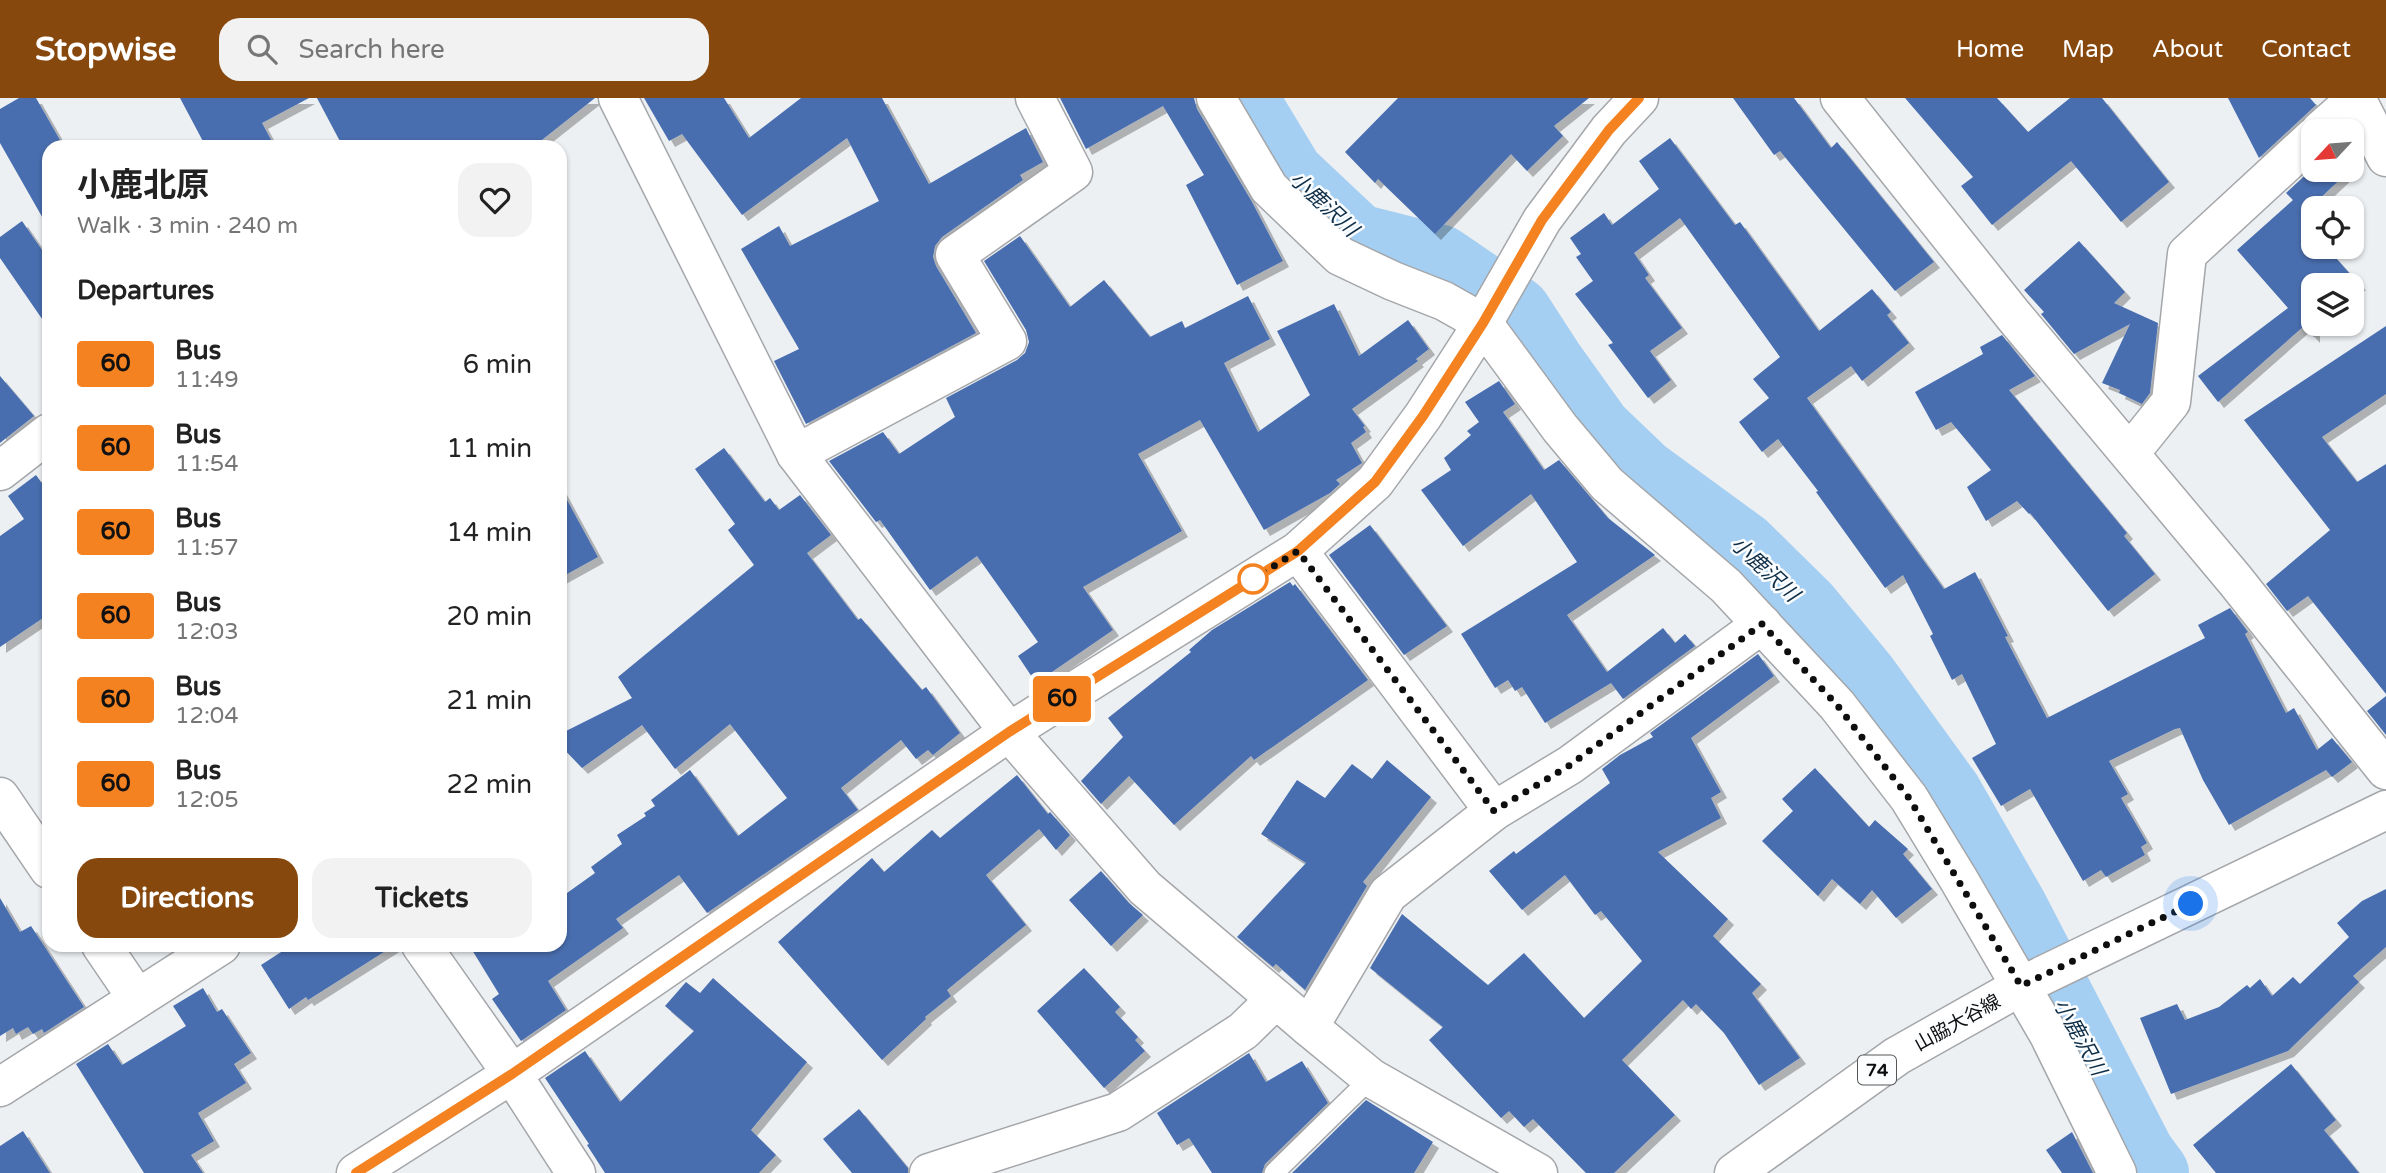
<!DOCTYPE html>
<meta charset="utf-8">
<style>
body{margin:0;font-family:"Varela Round","Noto Sans JP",sans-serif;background:#f2f2f2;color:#222;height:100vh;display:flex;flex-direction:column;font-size:26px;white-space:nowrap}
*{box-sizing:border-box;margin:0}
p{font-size:23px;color:#767676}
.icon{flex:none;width:38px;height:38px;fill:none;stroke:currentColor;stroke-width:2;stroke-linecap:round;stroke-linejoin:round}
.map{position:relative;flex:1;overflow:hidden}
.panel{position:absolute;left:42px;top:42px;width:525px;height:812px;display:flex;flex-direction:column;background:#fff;border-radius:21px;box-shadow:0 2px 5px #0004}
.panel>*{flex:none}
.badge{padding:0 14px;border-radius:5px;font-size:24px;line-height:46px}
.needle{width:46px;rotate:244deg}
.buttons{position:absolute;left:2301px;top:21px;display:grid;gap:14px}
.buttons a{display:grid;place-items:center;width:63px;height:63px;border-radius:14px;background:#fff;box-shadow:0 2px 5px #0004;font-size:35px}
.you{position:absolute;width:35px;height:35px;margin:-18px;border:5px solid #fff;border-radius:50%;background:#1a73e8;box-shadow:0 0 0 10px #1a73e833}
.map>.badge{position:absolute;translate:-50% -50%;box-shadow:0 0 0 4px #fff}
h2{padding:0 35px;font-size:26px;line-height:63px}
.round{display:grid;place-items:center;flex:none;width:74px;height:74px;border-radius:21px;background:#f2f2f2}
.summary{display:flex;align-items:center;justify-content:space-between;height:119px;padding:0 35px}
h1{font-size:33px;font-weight:700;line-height:52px}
.button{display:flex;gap:14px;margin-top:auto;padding:14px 35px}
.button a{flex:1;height:80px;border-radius:21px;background:#87480e;color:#fff;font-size:28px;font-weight:700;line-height:80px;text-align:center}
.button a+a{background:#f2f2f2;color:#222}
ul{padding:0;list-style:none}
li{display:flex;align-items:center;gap:21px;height:84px;padding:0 35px}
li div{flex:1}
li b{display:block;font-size:26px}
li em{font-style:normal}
li .badge{min-width:77px;font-weight:700;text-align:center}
header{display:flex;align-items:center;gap:42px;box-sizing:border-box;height:98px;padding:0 35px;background:#87480e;color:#fff}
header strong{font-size:33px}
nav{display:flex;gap:38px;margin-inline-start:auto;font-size:24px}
.search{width:490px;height:63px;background:#f2f2f2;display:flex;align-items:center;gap:18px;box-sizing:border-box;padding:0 24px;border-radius:21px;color:#767676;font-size:26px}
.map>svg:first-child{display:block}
</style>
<header>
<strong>Stopwise</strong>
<div class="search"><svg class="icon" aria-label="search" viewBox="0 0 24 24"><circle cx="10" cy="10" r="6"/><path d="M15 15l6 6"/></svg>Search here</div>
<nav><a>Home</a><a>Map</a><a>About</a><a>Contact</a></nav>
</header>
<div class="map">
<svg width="2386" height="1075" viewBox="0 0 2386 1075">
<defs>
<filter id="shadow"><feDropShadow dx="6" dy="6" stdDeviation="0" flood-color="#0004"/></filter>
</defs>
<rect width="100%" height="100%" fill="#edf0f3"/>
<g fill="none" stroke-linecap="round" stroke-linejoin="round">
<path stroke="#a5cff2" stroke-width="68" d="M1244 0 1290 76 1358 140 1441 161 1517 213 1550 264 1598 331 1644 375 1744 448 1806 509 1864 579 1948 695 2015 812 2141 1056 2155 1075"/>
</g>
<g fill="#486eaf" filter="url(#shadow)">
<path d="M19 0H36L64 49H49V131L0 45V11Z"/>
<path d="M180 0H309L262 25 275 49H206Z"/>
<path d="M317 0H595L533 49H343Z"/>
<path d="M644 0H724L749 40 801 0H882L929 86 1026 30 1043 64 1020 77 1023 82 942 139 935 148 933 159 936 168 976 235 806 326 774 263 799 251 741 151 779 128 790 148 879 103 847 40 742 117 682 36 669 43Z"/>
<path d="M1060 0H1194L1197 11 1252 104 1283 163 1237 187 1186 87 1204 77 1163 8 1086 51Z"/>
<path d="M1398 0H1589L1554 28 1563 38 1527 73 1511 56 1435 136 1378 81 1375 85 1345 54Z"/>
<path d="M1733 0H1794L1831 50 1837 44 1934 164 1895 193 1780 53 1774 57Z"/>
<path d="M1905 0H1997L2028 34 2070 0H2102L2169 84 2121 124 2071 63 1992 127 1961 88 1973 79Z"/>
<path d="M2228 0H2310L2316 7 2259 60Z"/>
<path d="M1670 40 1735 127 1740 124 1819 233 1872 191 1891 214 1887 217 1909 245 1862 283 1851 268 1807 300 1944 491 1975 474 2008 538 2005 539 2047 620 2205 540 2198 527 2230 510 2248 534 2245 536 2286 615 2294 610 2317 652 2332 640 2352 664 2332 679 2326 672 2229 727 2203 682 2180 630 2175 631 2109 663 2128 696 2121 700 2147 745 2141 749 2145 757 2106 779 2101 772 2083 783 2030 691 2001 708 1972 660 1996 646 1962 576 1952 582 1930 538 1933 536 1903 477 1885 490 1816 394 1818 393 1778 341 1762 354 1739 324 1769 300 1753 281 1780 259 1680 120 1634 155 1649 177 1645 180 1682 230 1650 253 1671 282 1648 300 1608 247 1613 245 1575 196 1593 183 1576 159 1581 156 1570 140 1604 115 1612 127 1659 91 1639 63Z"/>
<path d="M2314 69V72H2350L2314 106V149H2326L2360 187H2314V239L2304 228 2218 304 2198 278 2288 210 2237 152 2293 102 2286 95Z"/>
<path d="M22 123 49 162V231L0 160V139Z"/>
<path d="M1020 138 1070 209 1104 182 1150 239 1182 223 1185 230 1248 198 1270 241 1224 265 1258 334 1310 297 1277 233 1334 206 1359 258 1408 222 1429 251 1416 261 1418 263 1352 311 1365 328 1363 329 1366 334 1351 345 1362 365 1336 382 1340 386 1330 395 1264 432 1200 322 1138 356 1182 433 1083 489 1113 532 1036 585 1018 558 1038 544 977 458 930 492 880 422 876 424 829 363 883 334 899 356 955 319 946 300 1017 262 1025 255 1029 244 1026 232 984 163Z"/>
<path d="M2079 143 2125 194 2114 205 2158 225 2150 295 2142 306 2119 295 2120 292 2102 285 2130 226 2074 256 2041 216 2044 214 2024 192Z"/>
<path d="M2386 228V296L2322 339 2357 384 2386 366V596L2308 498 2287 513 2266 486 2330 432 2244 322Z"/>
<path d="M2002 237 2035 278 2009 292 2127 435 2124 438 2155 476 2108 513 2030 415 2029 416 2017 403 1986 423 1967 389 1991 372 1951 324 1936 332 1915 294 1983 256 1980 249Z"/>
<path d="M0 278 34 318 0 345Z"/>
<path d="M1499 283 1515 306 1503 314 1544 372 1559 362 1608 420 1655 457 1567 517 1607 574 1663 530 1675 545 1685 536 1695 548 1623 601 1611 585 1545 625 1522 589 1515 593 1508 582 1495 590 1461 536 1577 464 1531 396 1463 448 1421 392 1451 372 1444 360 1471 337 1467 333 1479 324 1465 304Z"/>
<path d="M724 350 765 404 770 400 779 412 800 397 831 437 807 455 858 522 861 520 922 592 926 589 960 635 933 657 928 652 916 661 901 642 841 690 858 712 707 815 679 777 616 821 623 830 548 883 566 912 521 943 492 901 499 896 469 847H560V800L595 775 591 769 622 746 617 737 646 718 644 715 655 708 651 702 690 672 738 738 787 700 730 626 675 671 642 627 582 670 560 647V636L632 600 618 579 754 467 728 432 735 426 695 371Z"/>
<path d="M36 377 49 395V516L0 549V438L24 421 8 398Z"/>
<path d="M560 389 598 459 560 480Z"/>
<path d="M1370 427 1447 528 1404 557 1329 457Z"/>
<path d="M1290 484 1293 488 1295 486 1368 582 1254 662 1251 658 1174 727 1129 678 1101 706 1081 683 1123 639 1108 620 1191 554 1189 552 1212 532Z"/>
<path d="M1758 556 1774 578 1691 640 1721 694 1711 700 1721 720 1658 754 1728 821 1713 838 1761 886 1752 895 1800 960 1759 987 1724 935 1696 906 1691 911 1683 902 1622 962 1675 1017 1614 1075H1586L1533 1021 1524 1029 1509 1013 1501 1020 1429 942 1443 929 1370 870 1402 816 1488 887 1524 855 1584 920 1642 863 1601 813 1595 817 1565 777 1522 812 1489 773 1514 753 1516 756 1610 685 1602 671 1620 657 1653 639 1650 635Z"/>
<path d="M2386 598V637L2367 613Z"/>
<path d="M1387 662 1431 699 1363 784 1367 788 1305 892 1276 866 1273 869 1237 839 1306 765 1261 736 1297 682 1325 700 1352 666 1372 681Z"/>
<path d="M1815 670 1869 729 1875 722 1908 751 1903 756 1932 791 1896 820 1872 792 1860 806 1832 781 1818 798 1762 743 1793 713 1782 701Z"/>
<path d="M1017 677 1048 716 1050 714 1070 737 1056 752 1039 731 986 777 1026 827 947 892 951 898 925 919 926 921 882 962 778 844 872 760 884 774 932 732 940 740Z"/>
<path d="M1101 773 1129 805 1143 817 1111 848 1069 802Z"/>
<path d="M2386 791V849L2353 878 2359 884 2288 953 2171 996 2140 920 2177 906 2185 922 2219 909 2247 887 2250 890 2260 881 2272 898 2293 879 2300 886 2349 839 2337 825 2362 803Z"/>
<path d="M0 800 20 834 31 828 84 909 44 935 42 931 33 936 28 929 16 936 13 930 0 938Z"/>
<path d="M292 847H395L308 902 306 899 289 911 261 867Z"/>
<path d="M1084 870 1120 909 1115 914 1138 939 1135 942 1145 953 1104 990 1037 913Z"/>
<path d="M713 880 807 964 751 1032 776 1057 759 1075H605L587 1047 589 1046 545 980 585 953 620 1004 694 933 665 908 686 884 700 895Z"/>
<path d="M203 890 217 914 222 911 251 955 234 966 246 985 198 1015 214 1043 191 1057 203 1075H144L76 966 108 946 122 967 186 928 173 908Z"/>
<path d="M1249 955 1266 984 1302 963 1328 1005 1265 1066 1262 1075H1212L1189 1040 1177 1047 1157 1015Z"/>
<path d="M2291 966 2336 1022 2324 1032 2359 1075H2216L2193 1047Z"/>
<path d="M1366 1002 1433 1044 1414 1075H1292Z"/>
<path d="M859 1011 908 1070V1075H852L823 1041Z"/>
<path d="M23 1033 50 1075H0V1048Z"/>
<path d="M2072 1034 2093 1075H2062L2046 1052Z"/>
</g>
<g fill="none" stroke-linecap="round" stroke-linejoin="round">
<defs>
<path id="service" d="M1274 1075 1371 980"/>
<g id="minor">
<path d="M618 0 796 356 1009 634 1145 790 1309 929 1371 980 1538 1075"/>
<path d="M1216 0 1269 90 1340 158 1393 183 1444 203 1483 225 1560 330 1607 386 1726 488 1837 607 1909 700 1959 782 2049 937 2117 1075"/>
<path d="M1840 0 2013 217 2235 482 2386 672"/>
<path d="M2320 33 2356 1"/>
<path d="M2130 355 2171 304 2187 156 2314 39"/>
<path d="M796 356 1007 243 955 157 1073 74 1035 0"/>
<path d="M0 373 49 335"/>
<path d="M1298 453 1494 713"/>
<path d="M0 699 49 771"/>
<path d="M101 847 137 900"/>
<path d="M421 847 512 976 576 1075"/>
<path d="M1309 929 1388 796 1494 713 1570 667 1762 526"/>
<path d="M0 989 221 847"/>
<path d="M929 1075 1118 1014 1243 933 1276 901"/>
</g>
<g id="tertiary">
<path d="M2356 0 2386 59"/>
<path d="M356 1075 512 976 1009 634 1298 453 1375 384 1423 318 1483 225 1542 122 1609 32 1639 0"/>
</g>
<path id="primary" d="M1734 1075 1897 958 2021 888 2386 712"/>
</defs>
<use href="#service" stroke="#a4a6a9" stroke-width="22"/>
<use href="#minor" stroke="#a4a6a9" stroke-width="41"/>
<use href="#tertiary" stroke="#a4a6a9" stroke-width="41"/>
<use href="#primary" stroke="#a4a6a9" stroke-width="41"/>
<use href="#service" stroke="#fff" stroke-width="19"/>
<use href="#minor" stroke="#fff" stroke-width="38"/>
<use href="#tertiary" stroke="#fff" stroke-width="38"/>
<use href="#primary" stroke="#fff" stroke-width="38"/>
</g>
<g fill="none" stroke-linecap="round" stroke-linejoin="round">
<defs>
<path id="line" d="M356 1075 512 976 1009 634 1298 453 1375 384 1423 318 1483 225 1542 122 1609 32 1639 0"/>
</defs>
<use href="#line" stroke="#fff" stroke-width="16"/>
<use href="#line" stroke="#f58220" stroke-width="10"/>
<path stroke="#0e0e0f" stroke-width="7" stroke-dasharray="0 12.6" d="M1253 481 1298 453 1494 713 1570 667 1762 526 1837 607 1909 700 2021 888 2191 806"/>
</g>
<circle fill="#fff" stroke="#f58220" stroke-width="3.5" cx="1253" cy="481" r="14"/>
<g text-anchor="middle" stroke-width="5" stroke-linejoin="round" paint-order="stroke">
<rect fill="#fbfdff" stroke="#555657" stroke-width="2" x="1858" y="957.5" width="38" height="29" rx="5"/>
<g font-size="18" font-weight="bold" fill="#0e0e0f">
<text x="1877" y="978">74</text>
</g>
<g font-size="19" fill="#0e0e0f" stroke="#fbfdff">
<text transform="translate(1957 924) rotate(-29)" y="7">山脇大谷線</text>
</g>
<g font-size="21" font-style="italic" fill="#102f47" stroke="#fbfdff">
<text transform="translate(1324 106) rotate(43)" y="7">小鹿沢川</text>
<text transform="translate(1765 471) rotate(43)" y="7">小鹿沢川</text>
<text transform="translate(2080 939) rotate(61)" y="7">小鹿沢川</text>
</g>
</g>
</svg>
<div class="buttons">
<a><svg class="needle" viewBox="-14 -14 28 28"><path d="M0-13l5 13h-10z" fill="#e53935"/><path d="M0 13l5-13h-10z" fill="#767676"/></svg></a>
<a><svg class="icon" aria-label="locate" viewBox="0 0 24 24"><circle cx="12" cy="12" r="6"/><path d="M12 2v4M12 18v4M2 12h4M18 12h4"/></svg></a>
<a><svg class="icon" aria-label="layers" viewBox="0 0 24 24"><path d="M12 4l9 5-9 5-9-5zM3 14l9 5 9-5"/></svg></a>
</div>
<div class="you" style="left:2191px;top:806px"></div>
<b class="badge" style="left:1062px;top:601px;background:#f58220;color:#111">60</b>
<section class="panel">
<div class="summary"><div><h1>小鹿北原</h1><p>Walk · 3 min · 240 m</p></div><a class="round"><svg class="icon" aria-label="heart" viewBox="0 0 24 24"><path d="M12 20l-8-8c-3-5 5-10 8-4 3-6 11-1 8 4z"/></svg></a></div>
<h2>Departures</h2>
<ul>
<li><span class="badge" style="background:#f58220;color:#111">60</span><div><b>Bus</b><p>11:49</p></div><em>6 min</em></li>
<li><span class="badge" style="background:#f58220;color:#111">60</span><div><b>Bus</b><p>11:54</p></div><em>11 min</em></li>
<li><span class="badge" style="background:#f58220;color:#111">60</span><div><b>Bus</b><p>11:57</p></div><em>14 min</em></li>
<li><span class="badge" style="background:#f58220;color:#111">60</span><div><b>Bus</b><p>12:03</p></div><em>20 min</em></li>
<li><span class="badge" style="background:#f58220;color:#111">60</span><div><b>Bus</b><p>12:04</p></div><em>21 min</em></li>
<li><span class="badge" style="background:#f58220;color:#111">60</span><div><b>Bus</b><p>12:05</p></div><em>22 min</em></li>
</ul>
<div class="button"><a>Directions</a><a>Tickets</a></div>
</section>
</div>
